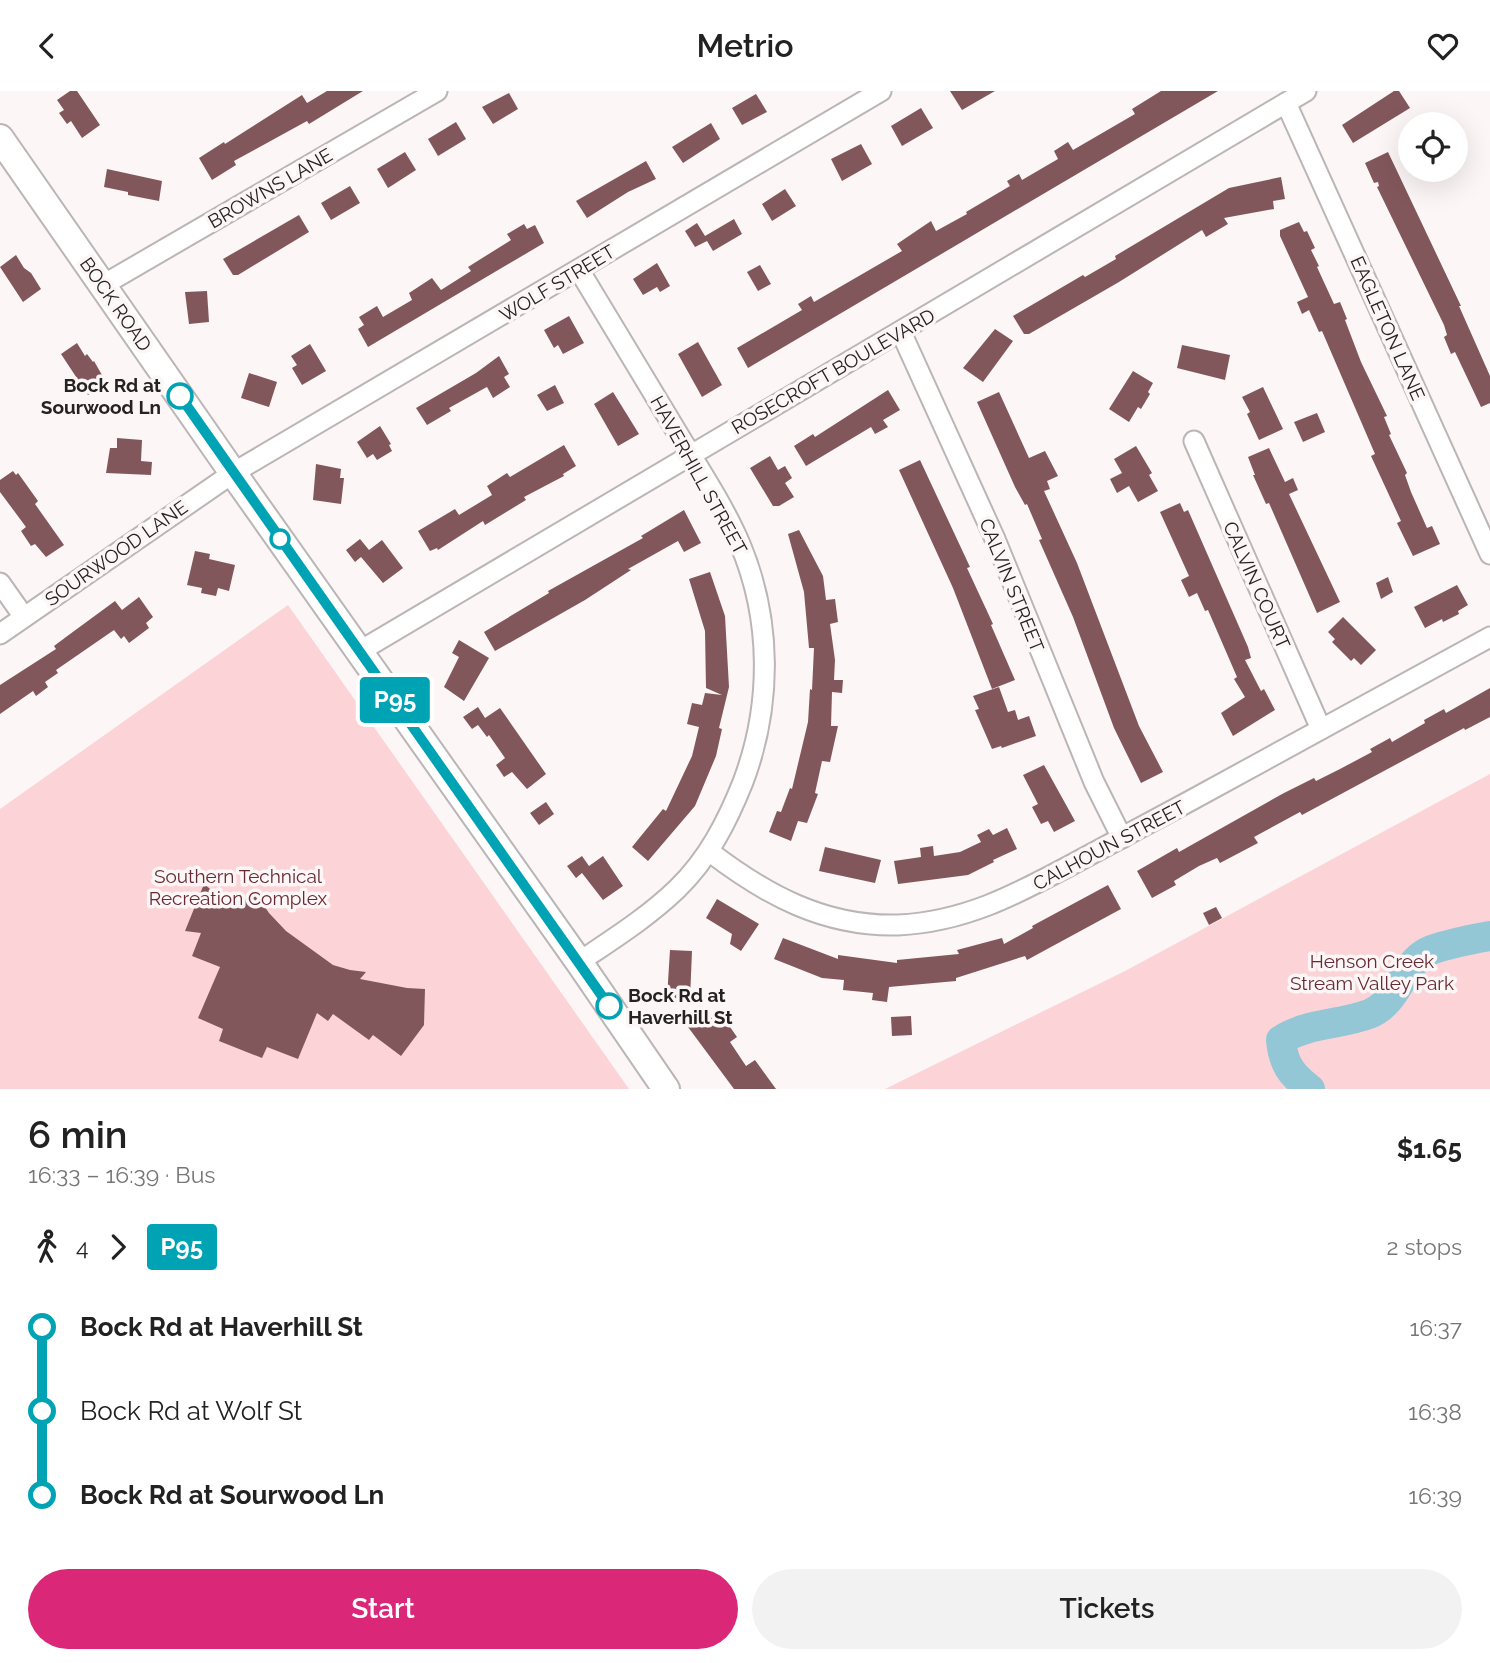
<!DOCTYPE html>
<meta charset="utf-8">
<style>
body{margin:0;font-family:Raleway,sans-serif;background:#f2f2f2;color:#222;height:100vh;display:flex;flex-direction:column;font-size:26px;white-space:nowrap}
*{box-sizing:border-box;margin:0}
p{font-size:23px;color:#767676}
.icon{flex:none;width:38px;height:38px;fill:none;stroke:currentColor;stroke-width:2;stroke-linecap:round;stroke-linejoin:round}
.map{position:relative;height:998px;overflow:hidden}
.drawer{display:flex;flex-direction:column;background:#fff;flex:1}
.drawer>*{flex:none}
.badge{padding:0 14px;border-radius:5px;font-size:24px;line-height:46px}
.tools{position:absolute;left:1398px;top:21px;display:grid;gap:14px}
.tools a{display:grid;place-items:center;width:70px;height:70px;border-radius:50%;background:#fff;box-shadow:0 7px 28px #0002;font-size:35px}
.map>.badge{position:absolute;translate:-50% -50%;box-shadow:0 0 0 4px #fff}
.legs{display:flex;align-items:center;gap:10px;height:77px;padding:0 28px;font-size:23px}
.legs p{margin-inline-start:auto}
.summary{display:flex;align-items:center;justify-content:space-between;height:119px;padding:0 28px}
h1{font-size:38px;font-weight:600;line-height:52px}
.button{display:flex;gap:14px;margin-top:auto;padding:14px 28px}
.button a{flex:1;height:80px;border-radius:42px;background:#db2777;color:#fff;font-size:28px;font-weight:600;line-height:80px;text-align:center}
.button a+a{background:#f2f2f2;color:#222}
ul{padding:0 28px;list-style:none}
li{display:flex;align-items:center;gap:24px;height:84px;font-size:26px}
li i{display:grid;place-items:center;width:10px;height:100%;margin:0 9px;background:currentColor}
li i::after{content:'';width:18px;height:18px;margin:-9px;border:5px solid;border-radius:50%;background:#fff}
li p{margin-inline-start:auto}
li:first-child i{background:linear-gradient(#0000 50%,currentColor 0)}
li:last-child i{background:linear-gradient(currentColor 50%,#0000 0)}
header{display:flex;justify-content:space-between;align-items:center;height:91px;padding:0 28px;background:#fff;font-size:32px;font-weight:600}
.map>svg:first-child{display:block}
</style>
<header><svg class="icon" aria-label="back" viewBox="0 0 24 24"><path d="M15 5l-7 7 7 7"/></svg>Metrio<svg class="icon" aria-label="heart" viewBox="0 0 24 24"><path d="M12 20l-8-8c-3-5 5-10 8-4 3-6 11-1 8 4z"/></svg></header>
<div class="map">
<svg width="1490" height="998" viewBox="0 0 1490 998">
<rect width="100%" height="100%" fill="#fcf6f6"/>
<g fill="#fcd4d7">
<path d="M288 514 629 998H0V718Z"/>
<path d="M1490 683V998H885L1125 880Z"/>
</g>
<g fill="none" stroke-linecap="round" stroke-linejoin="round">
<path stroke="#93c7d6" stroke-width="30" d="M1310 998C1291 984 1283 972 1281 949 1307 932 1340 934 1369 923 1398 912 1401 875 1427 861 1438 855 1477 847 1490 845"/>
</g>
<g fill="#82575b">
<path d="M70 0H77L100 34 82 47 71 30 67 33 59 22 64 19 57 9Z"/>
<path d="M327 0H363L309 33 307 30 256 58 234 70 236 74 212 89 199 67 224 51 225 53 302 4 307 12Z"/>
<path d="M950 0H995L962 19Z"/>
<path d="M1161 0H1218L748 277 737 257 802 219 798 213 811 205 814 211 902 160 897 153 931 130 936 140 967 123 966 121 1010 95 1007 90 1019 83 1022 89 1058 68 1054 60 1068 51 1073 59 1135 23 1132 18Z"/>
<path d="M1394 0H1399L1410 17 1353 52 1342 34Z"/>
<path d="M509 2 518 18 493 33 482 16Z"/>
<path d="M756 3 767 21 742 34 732 17Z"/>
<path d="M921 17 933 37 902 55 891 35Z"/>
<path d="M456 31 466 48 438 65 428 48Z"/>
<path d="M711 32 720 48 683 72 672 56Z"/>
<path d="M861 53 872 73 842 90 831 68Z"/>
<path d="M405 61 416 79 388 97 377 78Z"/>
<path d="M1388 61 1461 215H1459L1490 285V312L1481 316 1455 261 1451 263 1444 246 1447 244 1444 234 1377 96 1379 95 1378 91 1374 92 1365 72Z"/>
<path d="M646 70 656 88 628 101 587 127 576 110Z"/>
<path d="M107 78 162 90 159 110 128 104V101L104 96Z"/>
<path d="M1281 86 1285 108 1273 110 1274 118 1224 127 1228 133 1206 146 1202 139 1119 191 1029 243H1024L1013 225 1083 184 1085 186 1116 168 1115 165 1229 97Z"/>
<path d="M350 95 360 112 331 129 321 112Z"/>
<path d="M785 98 796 115 772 130 762 113Z"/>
<path d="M299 124 309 141 238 184H233L223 168Z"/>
<path d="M734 128 742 143 713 160 707 150 695 156 685 140 697 132 705 145Z"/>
<path d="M1299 131 1304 141 1307 140 1315 157 1311 159 1319 175 1317 176 1334 213 1340 211 1347 228 1345 229 1361 271 1387 325 1384 326 1391 343 1389 344 1407 382 1405 384 1411 401 1427 437 1432 435 1440 453 1413 465 1397 432 1401 430 1371 365 1375 363 1322 240 1319 241 1309 219 1302 223 1297 211 1308 206 1280 145V139Z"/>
<path d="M524 133 527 138 535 134 544 152 368 256 358 238 364 234 359 226 377 215 383 226 412 209 409 202 432 187 441 199 471 180 468 176 511 149 507 143Z"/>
<path d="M16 164 24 177 31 182 41 198 23 211 0 176Z"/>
<path d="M657 172 670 195 660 201 657 196 643 204 633 188Z"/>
<path d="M760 174 771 193 758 200 747 181Z"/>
<path d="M207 200 209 231 189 233 185 201Z"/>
<path d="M569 225 584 252 563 263 558 254 554 257 544 239Z"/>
<path d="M995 238 1013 250 983 291 963 277Z"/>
<path d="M698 251 722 294 702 306 678 263Z"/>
<path d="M77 252 85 265 87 263 93 271 94 270 106 291 88 304 61 263Z"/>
<path d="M310 253 326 280 302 294 292 277 297 274 291 265Z"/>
<path d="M1182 254 1230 264 1225 289 1177 277Z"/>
<path d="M499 265 509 283 504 286 510 296 493 307 487 296 485 297 449 317 451 320 427 334 416 317 476 282Z"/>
<path d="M1133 280 1153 292 1148 301 1150 303 1141 318 1138 316 1129 331 1109 318Z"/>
<path d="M249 282 277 291 269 316 241 307Z"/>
<path d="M555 294 564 312 547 320 537 304Z"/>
<path d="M1263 296 1283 338 1259 349 1247 323 1250 321 1242 306Z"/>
<path d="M888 299 900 319 883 329 888 336 875 343 871 336 806 375 794 355 813 343 815 346Z"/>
<path d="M613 301 639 343 618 355 594 313Z"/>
<path d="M999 301 1029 367 1045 360 1058 385 1047 390 1050 398 1044 400 1077 472 1139 635 1163 681 1141 692 1114 637 1073 526 1039 449 1042 448 1027 413 1025 414 1015 396 977 311Z"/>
<path d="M1317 322 1325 341 1303 351 1294 331Z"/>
<path d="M380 335 391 353 389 354 392 360 377 369 373 363 367 367 357 351Z"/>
<path d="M117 347 142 349 141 370 152 371 151 384 106 382 110 357H117Z"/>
<path d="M564 354 576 375 563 383 564 385 524 406 526 409 485 434 483 430 438 459 437 457 430 460 418 440 455 418 459 424 492 404 487 395 507 382 510 386Z"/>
<path d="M1136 355 1152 382 1149 384 1158 400 1138 411 1129 395 1117 402 1110 388 1122 382 1114 368Z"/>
<path d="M1269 357 1285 391 1293 387 1298 399 1289 403 1340 511 1317 522 1269 412 1266 413 1253 384H1255L1248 366Z"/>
<path d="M770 365 778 379 785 375 792 387 785 392 794 406 779 415H773L750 377Z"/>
<path d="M920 369 970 476 967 477 993 533 991 534 1015 589 992 598 953 497 899 379Z"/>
<path d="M316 373 341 378 340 387H344L341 413 313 409Z"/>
<path d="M13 380 16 384 18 382 38 410 35 413 64 454 46 466 35 453 31 455 21 440 26 436 0 401V389Z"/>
<path d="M1180 412 1184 421 1188 419 1248 556 1251 567 1245 569 1261 600 1264 598 1275 619 1233 645 1221 622 1245 606 1234 588 1237 586 1208 519 1205 520 1197 502 1189 506 1181 489 1189 485 1160 421Z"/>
<path d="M684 419 701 452 684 461 678 450 628 478 631 479 585 509 495 560 484 541 549 502 548 500 643 447 641 445Z"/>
<path d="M799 439 823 485 826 509 835 508 838 531 830 533 835 569 834 589H843L842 602 832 601 831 635H838L830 671 822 670 815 702 818 703 807 732 798 730 791 750 769 741 777 720 781 721 790 697 792 698 808 631 810 598 812 599 814 557H809L804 501 788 443Z"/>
<path d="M360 448 369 459 382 449 403 477 383 492 361 466 355 471 346 459Z"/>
<path d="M195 460 210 463 209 468 235 474 229 500 218 497 216 505 201 502 202 497 187 494Z"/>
<path d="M710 481 725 525 729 596 719 637 722 638 716 665 695 715 648 770 632 756 663 718 666 720 692 665 699 636 687 633 692 612 702 614 705 602 722 604 706 597 705 540 689 488Z"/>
<path d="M1388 486 1393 501 1381 508 1376 492Z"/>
<path d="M1457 494 1468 514 1458 520 1459 523 1443 531 1442 528 1425 537 1414 516Z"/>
<path d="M139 506 153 526 146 532 149 537 129 552 124 545 121 548 114 539 56 579 58 582 45 591 48 596 36 605 33 600 0 623V594L56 558 54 555 66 546 115 510 122 519Z"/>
<path d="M1343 526 1376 559 1361 574 1354 567 1351 570 1332 551 1335 548 1328 541Z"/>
<path d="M459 549 489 567 464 610 444 596 459 566 452 562Z"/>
<path d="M999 596 1008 621 1015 619 1018 629 1029 625 1036 645 1002 657 1001 655 992 658 975 619 979 618 973 605Z"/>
<path d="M1490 597V626L1465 639 1464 637 1302 724 1300 721 1254 746 1258 752 1220 772 1217 767 1199 775 1174 790 1176 794 1152 807 1137 780 1177 757 1179 761 1284 702 1314 687 1316 690 1340 678 1372 661 1370 658 1390 647 1392 651 1425 632 1424 629 1444 618 1446 622Z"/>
<path d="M478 616 485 627 500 617 546 683 527 698 512 681 504 686 496 674 505 667 489 644 487 646 478 634 472 638 463 626Z"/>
<path d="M1044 674 1075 730 1054 741 1048 730 1041 733 1032 716 1038 713 1023 684Z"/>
<path d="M546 711 554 723 539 734 530 722Z"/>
<path d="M1007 737 1017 758 993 769 994 771 968 784 898 793 894 770 921 766 920 757 933 755 934 765 960 761 981 751 977 744 989 738 993 744Z"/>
<path d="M825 756 881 769 875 792 819 780Z"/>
<path d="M582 765 589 775 603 765 623 795 603 809 582 782 576 787 567 775Z"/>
<path d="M204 793 232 816 255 801 269 822 286 840 333 874 350 879 366 881 360 888 407 897 425 898 424 934 401 965 373 944 369 949 333 923 328 930 317 922 298 968 267 956 262 967 219 950 223 938 198 927 220 876 192 865 201 842 185 840Z"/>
<path d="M1108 794 1121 818 1027 869 1025 865 956 887V890L889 896 887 911 872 909 873 902 843 899 844 889 822 887 774 868 783 847 838 868V864L897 872V869L959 863 957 859 1002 847 1004 853 1033 837 1032 835Z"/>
<path d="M717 808 759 833 741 860 730 853 732 843 706 827Z"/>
<path d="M1216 816 1222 827 1209 834 1203 822Z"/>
<path d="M670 859 692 860 690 908 667 907Z"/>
<path d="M708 922 713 929 721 923 737 946 730 951 746 975 755 969 776 998H734L688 936Z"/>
<path d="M911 925 912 944 892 945 891 926Z"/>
</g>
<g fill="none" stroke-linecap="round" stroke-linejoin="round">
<defs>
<g id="minor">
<path d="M1286 12 1490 463"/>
<path d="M579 179C611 232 643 285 675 338 697 375 723 413 740 453 772 529 772 614 743 691 727 731 708 768 677 798 648 826 613 848 579 871"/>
<path d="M103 194 437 0"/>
<path d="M901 241 995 448 1094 691 1122 747"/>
<path d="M1194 350 1321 638"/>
<path d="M0 492 24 526"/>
<path d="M0 543 233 382 881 0"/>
<path d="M360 560 1306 0"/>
<path d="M710 761C766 804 825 836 898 834 964 831 1015 804 1071 774 1110 753 1149 732 1188 711 1289 656 1389 601 1490 546"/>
</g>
<path id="secondary" d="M0 47 233 382 579 871 666 998"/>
</defs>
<use href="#minor" stroke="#bbb5b5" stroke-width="23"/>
<use href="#secondary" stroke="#bbb5b5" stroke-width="30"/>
<use href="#minor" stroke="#fff" stroke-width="19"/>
<use href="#secondary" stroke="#fff" stroke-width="26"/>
</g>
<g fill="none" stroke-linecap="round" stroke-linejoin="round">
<defs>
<path id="line-1" d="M180 305 609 915"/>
</defs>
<use href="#line-1" stroke="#fff" stroke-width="16"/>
<use href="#line-1" stroke="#00a3b4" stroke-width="10"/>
</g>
<g fill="#fff" stroke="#00a3b4" stroke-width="3.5">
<circle cx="180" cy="305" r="12"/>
<circle cx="280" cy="448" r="9"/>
<circle cx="609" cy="915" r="12"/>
</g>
<g text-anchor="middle" stroke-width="7" stroke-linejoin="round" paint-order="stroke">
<g font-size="19" fill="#242222" stroke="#fcf6f6">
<text transform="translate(270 97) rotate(-30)" y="7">BROWNS LANE</text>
<text transform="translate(557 192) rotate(-31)" y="7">WOLF STREET</text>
<text transform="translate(116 213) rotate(55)" y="7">BOCK ROAD</text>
<text transform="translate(1388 237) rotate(66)" y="7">EAGLETON LANE</text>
<text transform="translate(833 280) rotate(-30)" y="7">ROSECROFT BOULEVARD</text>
<text transform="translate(699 384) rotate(61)" y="7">HAVERHILL STREET</text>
<text transform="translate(116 462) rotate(-35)" y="7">SOURWOOD LANE</text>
<text transform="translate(1012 494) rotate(68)" y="7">CALVIN STREET</text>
<text transform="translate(1257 494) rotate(66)" y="7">CALVIN COURT</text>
<text transform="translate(1109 754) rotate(-28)" y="7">CALHOUN STREET</text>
</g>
<g font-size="19" font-weight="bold" fill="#242222" stroke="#fcf6f6" text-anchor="end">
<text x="161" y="301">Bock Rd at<tspan x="161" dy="22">Sourwood Ln</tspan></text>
<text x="628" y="911" text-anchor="start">Bock Rd at<tspan x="628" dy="22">Haverhill St</tspan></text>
</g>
<g font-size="19" fill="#672a34" stroke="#fcf6f6">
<text x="238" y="792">Southern Technical<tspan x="238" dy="22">Recreation Complex</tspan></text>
<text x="1372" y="877">Henson Creek<tspan x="1372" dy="22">Stream Valley Park</tspan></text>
</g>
</g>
</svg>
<div class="tools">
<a><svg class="icon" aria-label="locate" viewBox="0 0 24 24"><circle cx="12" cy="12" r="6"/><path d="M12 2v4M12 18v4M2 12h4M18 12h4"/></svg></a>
</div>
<b class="badge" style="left:395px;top:609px;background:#00a3b4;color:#fff">P95</b>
</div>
<section class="drawer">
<div class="summary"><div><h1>6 min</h1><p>16:33 – 16:39 · Bus</p></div><b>$1.65</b></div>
<div class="legs"><svg class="icon" aria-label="walk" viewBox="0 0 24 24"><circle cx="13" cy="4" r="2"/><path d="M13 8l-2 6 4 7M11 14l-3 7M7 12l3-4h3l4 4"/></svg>4<svg class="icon" aria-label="forward" viewBox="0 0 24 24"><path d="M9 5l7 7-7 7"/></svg><b class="badge" style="background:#00a3b4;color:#fff">P95</b><p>2 stops</p></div>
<ul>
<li><i style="color:#00a3b4"></i><b>Bock Rd at Haverhill St</b><p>16:37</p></li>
<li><i style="color:#00a3b4"></i><span>Bock Rd at Wolf St</span><p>16:38</p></li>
<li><i style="color:#00a3b4"></i><b>Bock Rd at Sourwood Ln</b><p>16:39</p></li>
</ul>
<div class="button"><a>Start</a><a>Tickets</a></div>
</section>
